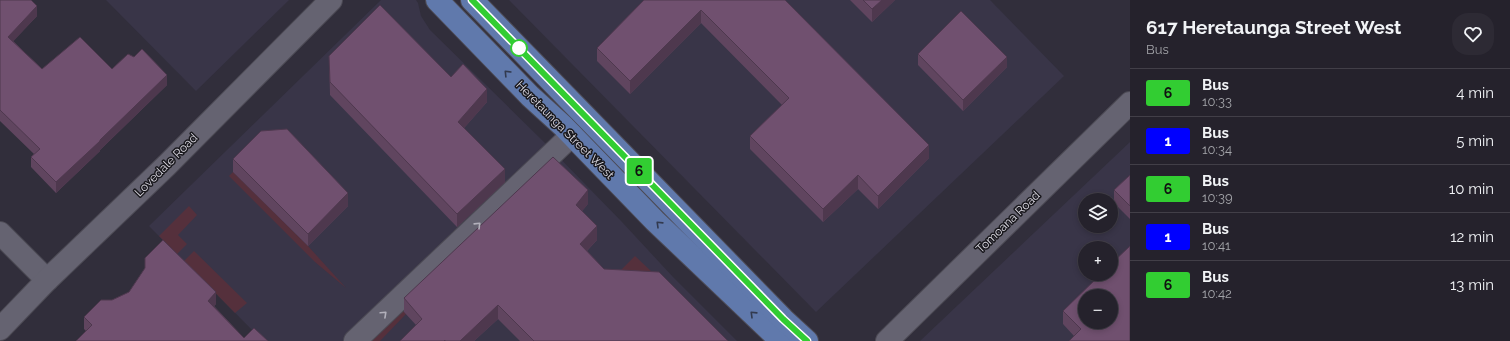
<!DOCTYPE html>
<meta charset="utf-8">
<style>
body{margin:0;font-family:Raleway,sans-serif;background:#2d2a34;color:#f1f3f6;height:100vh;display:flex;flex-direction:column;font-size:15px;white-space:nowrap}
*{box-sizing:border-box;margin:0}
p{font-size:13px;color:#a3a4a9}
.icon{flex:none;width:22px;height:22px;fill:none;stroke:currentColor;stroke-width:2;stroke-linecap:round;stroke-linejoin:round}
.map{position:relative;flex:1;overflow:hidden}
.sheet{display:flex;flex-direction:column;background:#25222c;width:380px}
.sheet>*{flex:none}
.badge{padding:0 8px;border-radius:3px;font-size:14px;line-height:26px}
.fabs{position:absolute;left:1078px;top:193px;display:grid;gap:8px}
.fabs a{display:grid;place-items:center;width:40px;height:40px;border-radius:50%;background:#25222c;box-shadow:0 2px 6px #0003,0 0 0 1px #423f48;font-size:20px}
.map>.badge{position:absolute;translate:-50% -50%;box-shadow:0 0 0 2px #fff}
.round{display:grid;place-items:center;flex:none;width:42px;height:42px;border-radius:16px;background:#2d2a34}
.summary{display:flex;align-items:center;justify-content:space-between;height:68px;padding:0 16px}
h1{font-size:19px;font-weight:700;line-height:30px}
ul{padding:0;list-style:none}
li{display:flex;align-items:center;gap:12px;height:48px;padding:0 16px;border-top:1px solid #423f48}
li div{flex:1}
li b{display:block;font-size:15px}
li em{font-style:normal}
li .badge{min-width:44px;font-weight:700;text-align:center}
main{display:flex;flex:1;min-height:0}
.map>svg:first-child{display:block}
</style>
<main>
<div class="map">
<svg width="1130" height="341" viewBox="0 0 1130 341">
<rect width="100%" height="100%" fill="#312e3b"/>
<g fill="#393548" fill-rule="evenodd">
<path d="M106 0H289L196 91Z"/>
<path d="M381 0H416L418 3 421 16 430 30 546 144 622 222 673 277 737 341H263L149 226Z"/>
<path d="M509 0H990L1064 76 816 312Z"/>
<path d="M1130 142V341H920ZM1085 200H1111V226H1085ZM1085 248H1111V274H1085ZM1085 296H1111V322H1085Z"/>
</g>
<g fill="#55303c">
<path d="M233 172 308 246 346 288 315 262 229 176Z"/>
<path d="M189 206 197 215 178 235 187 244 177 254 159 236Z"/>
<path d="M194 251 247 303 235 313 184 261Z"/>
<path d="M635 256 670 289 608 283Z"/>
<path d="M400 308 406 314 380 341H369Z"/>
</g>
<g fill="none" stroke-linecap="round" stroke-linejoin="round">
<defs>
<g id="minor">
<path d="M0 233 47 280"/>
<path d="M0 329 47 280 167 165 331 0"/>
<path d="M355 341 572 135"/>
<path d="M887 341 1130 103"/>
</g>
<g id="major">
<path d="M437 0 530 96 563 126 655 221 781 341"/>
<path d="M472 0 783 319 807 341"/>
</g>
</defs>
<use href="#minor" stroke="#4c4a54" stroke-width="24"/>
<use href="#major" stroke="#4c4a54" stroke-width="24"/>
<use href="#minor" stroke="#656371" stroke-width="22"/>
<use href="#major" stroke="#6079ac" stroke-width="22"/>
</g>
<g fill="#60455f">
<path d="M0 0 37 16 13 41 42 69H112L167 85 100 150V151L56 193 31 167V157L34 154 0 121Z"/>
<path d="M644 0H785L929 158 878 209 858 189 823 222 750 149V136L782 105 701 23 630 94 597 61V48Z"/>
<path d="M850 0H895L872 22Z"/>
<path d="M918 54 1007 67 963 111 918 65Z"/>
<path d="M329 56 451 77 487 102 464 128 505 182 457 227 330 95Z"/>
<path d="M233 159 348 206 308 246 233 172Z"/>
<path d="M1130 175V219L1114 203V190Z"/>
<path d="M588 204 582 211 597 240 587 251 604 269 728 341H520L498 319 474 341H400L416 325 404 312V298Z"/>
<path d="M216 304 214 306 244 338 268 341 86 331 84 329V317Z"/>
<path d="M1063 311 1130 341 1074 336 1063 324Z"/>
</g>
<g fill="#4e384e">
<path d="M882 0H895L872 22V9Z"/>
<path d="M37 6V16L8 47V37Z"/>
<path d="M701 10V23L630 94V81Z"/>
<path d="M1007 57V67L963 111V100Z"/>
<path d="M167 75V85L100 150V151L56 193V182Z"/>
<path d="M487 89V102L458 135V122Z"/>
<path d="M929 145V158L878 209V196Z"/>
<path d="M505 169V182L457 227V214Z"/>
<path d="M858 175V189L823 222V209Z"/>
<path d="M588 190V204L576 218V205Z"/>
<path d="M348 193V206L308 246V234Z"/>
<path d="M597 226V240L580 258V244Z"/>
<path d="M216 292V304L208 312V301Z"/>
<path d="M498 305V319L474 341H460Z"/>
</g>
<g fill="#70506f" stroke="#4e384e" fill-rule="evenodd">
<path d="M0 0H31L37 6 8 37 42 69 80 37 112 69 128 54 134 57 142 49 167 75 100 140V141L56 182 31 157 40 149 0 110Z"/>
<path d="M644 0H785L929 145 878 196 858 175 823 209 750 136 789 98 701 10 630 81 597 48Z"/>
<path d="M863 0H882L872 9Z"/>
<path d="M380 5 451 77 463 64 487 89 458 122 505 169 457 214 330 82 329 56Z"/>
<path d="M961 11 1007 57 963 100 918 54Z"/>
<path d="M287 129 348 193 308 234 233 159 261 131Z"/>
<path d="M553 157 588 190 576 205 597 226 580 244 604 269 659 272 728 341H534L498 305 460 341H445V340L444 341H400L422 319 404 298Z"/>
<path d="M1130 175V206L1114 190Z"/>
<path d="M163 240 216 292 208 301 244 338 254 328 268 341H76L92 325 84 317 101 300H112L129 292 145 268V258Z"/>
<path d="M1130 246V341H1069L1081 329 1063 311 1101 274H1111V264ZM1085 296H1111V322H1085Z"/>
</g>
<defs><path id="oneway-chevron" d="M-2-3.5L2.5 0L-2 3.5" fill="none" stroke-width="1.6" stroke-linecap="round" stroke-linejoin="round"/></defs>
<g stroke="#323a4f">
<use href="#oneway-chevron" transform="translate(507 73) rotate(-134)"/>
<use href="#oneway-chevron" transform="translate(659 224) rotate(-136)"/>
<use href="#oneway-chevron" transform="translate(753 314) rotate(-136)"/>
</g>
<g stroke="#b2b0bb">
<use href="#oneway-chevron" transform="translate(478 225) rotate(-44)"/>
<use href="#oneway-chevron" transform="translate(384 314) rotate(-43)"/>
</g>
<g fill="none" stroke-linecap="round" stroke-linejoin="round">
<defs>
<path id="line" d="M472 0 783 319 807 341"/>
</defs>
<use href="#line" stroke="#fff" stroke-width="9"/>
<use href="#line" stroke="#32cd32" stroke-width="6"/>
</g>
<circle fill="#fff" stroke="#32cd32" stroke-width="2" cx="519" cy="48" r="8"/>
<g text-anchor="middle" stroke-width="3" stroke-linejoin="round" paint-order="stroke">
<g font-size="12" fill="#dcdae3" stroke="#19181d">
<text transform="translate(565 130) rotate(45)" y="4">Heretaunga Street West</text>
<text transform="translate(166 165) rotate(-45)" y="4">Lovedale Road</text>
<text transform="translate(1008 222) rotate(-44)" y="4">Tomoana Road</text>
</g>
</g>
</svg>
<div class="fabs">
<a><svg class="icon" aria-label="layers" viewBox="0 0 24 24"><path d="M12 4l9 5-9 5-9-5zM3 14l9 5 9-5"/></svg></a>
<a>+</a>
<a>−</a>
</div>
<b class="badge" style="left:639px;top:171px;background:#32cd32;color:#111">6</b>
</div>
<section class="sheet">
<div class="summary"><div><h1>617 Heretaunga Street West</h1><p>Bus</p></div><a class="round"><svg class="icon" aria-label="heart" viewBox="0 0 24 24"><path d="M12 20l-8-8c-3-5 5-10 8-4 3-6 11-1 8 4z"/></svg></a></div>
<ul>
<li><span class="badge" style="background:#32cd32;color:#111">6</span><div><b>Bus</b><p>10:33</p></div><em>4 min</em></li>
<li><span class="badge" style="background:#00f;color:#fff">1</span><div><b>Bus</b><p>10:34</p></div><em>5 min</em></li>
<li><span class="badge" style="background:#32cd32;color:#111">6</span><div><b>Bus</b><p>10:39</p></div><em>10 min</em></li>
<li><span class="badge" style="background:#00f;color:#fff">1</span><div><b>Bus</b><p>10:41</p></div><em>12 min</em></li>
<li><span class="badge" style="background:#32cd32;color:#111">6</span><div><b>Bus</b><p>10:42</p></div><em>13 min</em></li>
</ul>
</section>
</main>
